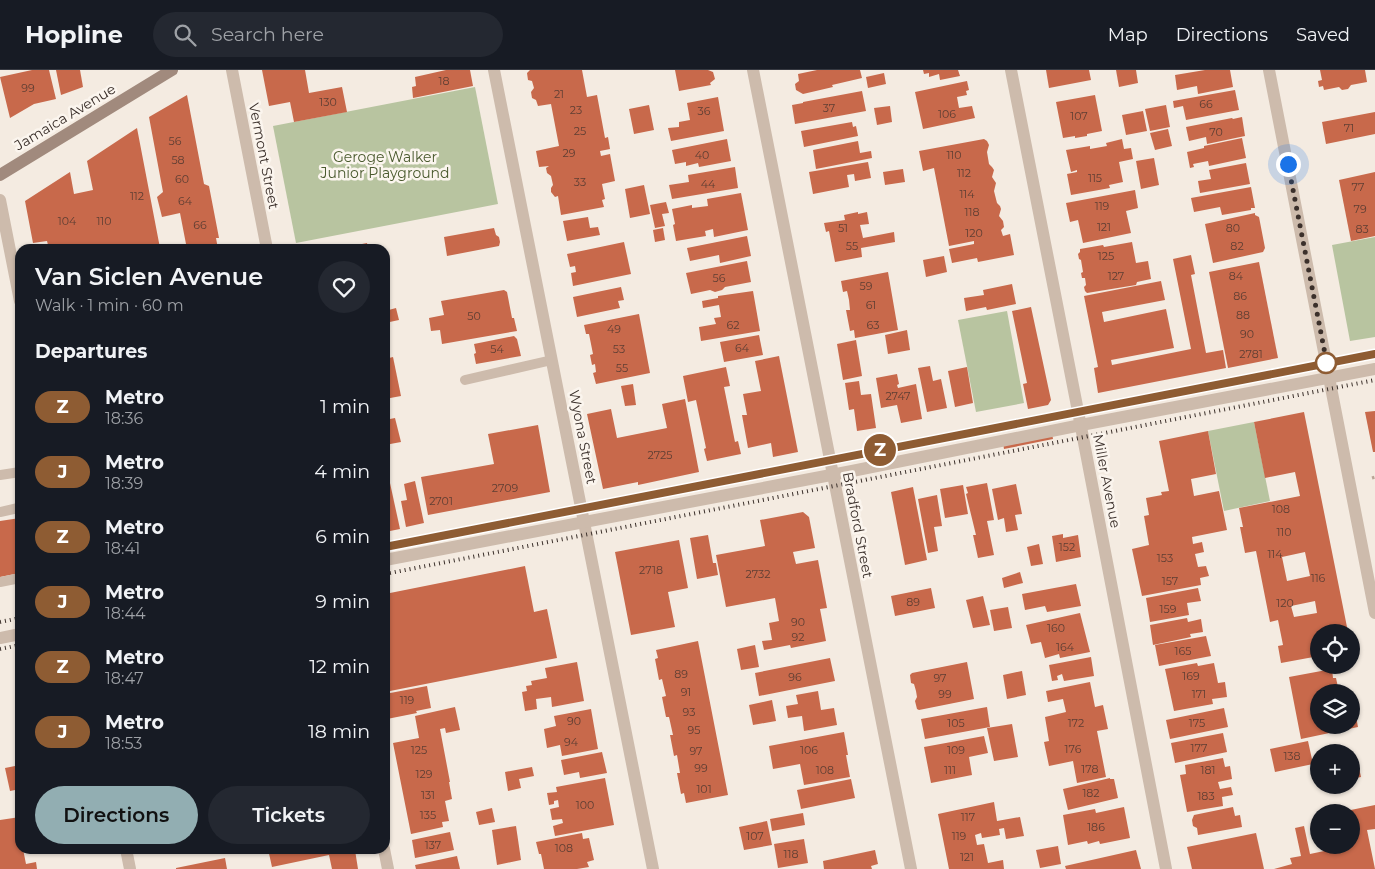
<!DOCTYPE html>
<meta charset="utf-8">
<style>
body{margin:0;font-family:Montserrat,sans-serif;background:#242831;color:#f1f3f6;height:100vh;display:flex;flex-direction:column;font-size:19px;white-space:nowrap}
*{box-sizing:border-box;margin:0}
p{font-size:16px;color:#9ea1a6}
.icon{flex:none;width:28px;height:28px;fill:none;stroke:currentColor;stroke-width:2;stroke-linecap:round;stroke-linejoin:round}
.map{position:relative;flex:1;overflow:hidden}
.details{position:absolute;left:15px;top:174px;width:375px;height:610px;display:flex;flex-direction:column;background:#171b24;border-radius:15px;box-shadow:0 1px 4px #0004}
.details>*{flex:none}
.badge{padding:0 10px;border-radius:16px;font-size:18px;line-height:32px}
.fabs{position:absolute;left:1310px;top:554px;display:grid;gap:10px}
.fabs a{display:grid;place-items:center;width:50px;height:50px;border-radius:50%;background:#171b24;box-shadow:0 1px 4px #0004;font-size:25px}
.you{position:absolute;width:25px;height:25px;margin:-12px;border:4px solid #fff;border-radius:50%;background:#1a73e8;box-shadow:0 0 0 8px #1a73e833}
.map>.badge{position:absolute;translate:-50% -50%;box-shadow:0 0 0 2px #fff}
h2{padding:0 20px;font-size:19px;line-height:45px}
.round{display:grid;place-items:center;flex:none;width:52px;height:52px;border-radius:26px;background:#242831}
.summary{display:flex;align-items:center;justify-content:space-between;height:85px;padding:0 20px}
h1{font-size:24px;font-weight:600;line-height:38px}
.button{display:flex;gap:10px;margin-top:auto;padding:10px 20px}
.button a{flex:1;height:58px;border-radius:30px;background:#92aeb2;color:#111;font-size:20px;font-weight:600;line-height:58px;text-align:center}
.button a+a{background:#242831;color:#f1f3f6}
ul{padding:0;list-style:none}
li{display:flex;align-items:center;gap:15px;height:65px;padding:0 20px}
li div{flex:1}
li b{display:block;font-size:19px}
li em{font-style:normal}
li .badge{min-width:55px;font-weight:700;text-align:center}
header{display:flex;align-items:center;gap:30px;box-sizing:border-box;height:70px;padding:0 25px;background:#171b24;border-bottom:1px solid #363941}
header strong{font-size:24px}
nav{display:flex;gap:28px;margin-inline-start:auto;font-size:18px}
.search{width:350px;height:45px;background:#242831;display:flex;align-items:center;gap:12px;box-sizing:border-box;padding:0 18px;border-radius:28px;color:#9ea1a6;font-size:19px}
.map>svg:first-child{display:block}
</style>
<header>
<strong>Hopline</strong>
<div class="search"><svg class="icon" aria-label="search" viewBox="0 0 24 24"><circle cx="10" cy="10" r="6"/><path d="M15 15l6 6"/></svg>Search here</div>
<nav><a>Map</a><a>Directions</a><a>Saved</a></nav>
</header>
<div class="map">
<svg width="1375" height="799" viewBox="0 0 1375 799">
<rect width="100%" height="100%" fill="#f4ebe1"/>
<g fill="#b8c4a0">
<path d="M475 17 498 134 296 173 273 56Z"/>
<path d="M1375 167V267L1350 271 1332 175Z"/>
<path d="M1007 241 1024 333 976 342 958 250Z"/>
<path d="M1254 352 1270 431 1224 441 1208 361Z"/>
</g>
<g fill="#c8694b" fill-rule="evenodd">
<path d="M32 0H49L56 29 34 34 10 48 0 7Z"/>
<path d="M56 0H80L83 17 61 25Z"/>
<path d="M262 0H305L309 23 342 17 347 42 294 52 290 32 269 36Z"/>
<path d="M446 0H470L473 16 413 28 412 17 416 16 415 7Z"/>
<path d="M530 0H582L587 27 597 25 605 68 608 67 610 79 600 81 601 86 610 84 615 111 602 114 605 129 602 130 604 137 561 145 558 126 555 127 551 122V118L553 115 551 106 547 103 546 98 549 96 539 97 536 81 559 76 551 34 538 36 536 30 532 28 531 22 534 18 532 11 528 10 527 3Z"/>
<path d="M675 0H708L713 2 715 9 710 13 711 15 679 21Z"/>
<path d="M817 0H860L862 8 832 15 833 17 803 24 796 20 795 14 799 11 798 4Z"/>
<path d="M923 0H958L960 6 940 10 939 4 929 7V3L924 4Z"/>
<path d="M1046 0H1089L1091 10 1049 18Z"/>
<path d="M1116 0H1136L1138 13 1119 17Z"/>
<path d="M1205 0H1230L1233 17 1198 24 1197 16 1177 20 1175 5Z"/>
<path d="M1320 0H1365L1367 12 1351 15 1348 19 1342 20 1339 17 1324 20 1323 16 1319 17 1318 11 1322 10Z"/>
<path d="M884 3 886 14 868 18 866 7Z"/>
<path d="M967 11 969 20 966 21 967 25 957 27 959 38 972 36 975 48 923 59 915 22Z"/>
<path d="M1235 20 1239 40 1186 50 1183 36 1174 38 1173 31Z"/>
<path d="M862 21 866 41 795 54 792 35 803 33V32Z"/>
<path d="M187 25 204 114 209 116 219 168H216L218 179H164V178L186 174 180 143 162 147 157 127 163 122 149 47Z"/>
<path d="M1095 25 1102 61 1087 64V66L1075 68V66L1063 68 1056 32Z"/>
<path d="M718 27 724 61 671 71 668 58 679 57V52L690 50 687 33Z"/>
<path d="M649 35 654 60 634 64 629 39Z"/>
<path d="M1166 35 1170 57 1150 61 1145 39Z"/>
<path d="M890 36 892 52 877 55 874 38Z"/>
<path d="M1143 41 1147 61 1126 65 1122 45Z"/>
<path d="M1375 42V64L1326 74 1322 52Z"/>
<path d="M1242 47 1245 66 1207 74 1206 67 1189 71 1186 57 1232 48 1233 49Z"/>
<path d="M852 52 853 57 856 56 858 66 804 77 801 61Z"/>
<path d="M137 58 160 178 60 179 59 177 49 179 47 171 33 173 25 131 70 102 74 124 93 120 87 91Z"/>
<path d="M1168 59 1172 76 1155 80 1150 63Z"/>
<path d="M1242 68 1246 88 1209 96 1208 91 1193 94 1194 97 1190 98 1187 82 1204 78V76Z"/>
<path d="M727 69 731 91 699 97 698 93 686 96V92L675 94 672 80Z"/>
<path d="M984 69 987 71 989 75 987 82 989 94 992 97 994 100 992 107 996 113 994 121 997 133 1000 136 1001 139 999 146 1003 151 1004 157 1001 160 1003 166 1010 164 1014 185 978 192 977 188 952 193 949 179 974 174V171L949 176 934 98 923 101 919 81Z"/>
<path d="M1122 69 1124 79 1131 78 1133 89 1119 92 1123 112 1109 115 1110 118 1071 125 1067 104 1077 102V100L1071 102 1066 80 1090 76V79L1107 76 1106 73Z"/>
<path d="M858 71 860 83 871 81 872 88 816 99 813 80Z"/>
<path d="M1154 88 1159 115 1141 119 1136 91Z"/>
<path d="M868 92 871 108 855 111 854 104 847 105 849 117 813 124 809 102Z"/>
<path d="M1246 93 1250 114 1200 123 1198 111 1211 109 1209 100Z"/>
<path d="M735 97 738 118 672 129 669 115 689 112 688 105Z"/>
<path d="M903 99 905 112 885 115 883 102Z"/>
<path d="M1375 102V166L1351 171 1339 110Z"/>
<path d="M644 115 650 144 630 148 625 119Z"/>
<path d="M1251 117 1255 138H1251V140L1222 145 1220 137 1194 142 1191 128Z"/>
<path d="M1135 120 1138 138 1126 141 1131 163 1083 173 1078 150 1070 152 1066 133Z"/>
<path d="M741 123 748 160 714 167 713 159 705 161 706 166 676 171 673 155 675 154 672 139 692 135V138L708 136 707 129Z"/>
<path d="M666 132 669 143 662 144 665 156 655 158 650 135Z"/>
<path d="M858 142V144L867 142 869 154 860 155 863 168 894 162 895 172 861 178 862 187 835 192 829 161 826 162 824 153 845 150 844 145Z"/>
<path d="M1255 143V145L1259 147 1265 178 1263 182 1213 193 1205 154Z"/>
<path d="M588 147 590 158 598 157 600 165 567 171 563 151Z"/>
<path d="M494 158 496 165 499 167 500 172 499 176 447 186 444 167Z"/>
<path d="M663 158 665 170 655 172 653 160Z"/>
<path d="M747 166 751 186 720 193 719 185 690 191 687 178Z"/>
<path d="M624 172 631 204 573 216 571 203 576 202 575 196 570 197 567 184Z"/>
<path d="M1132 172 1136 193 1148 191 1151 209 1137 212 1136 215 1087 223 1085 221 1084 217 1086 215 1085 208H1082L1081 203 1083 202 1081 190 1079 189 1078 184 1080 182V179L1103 175 1104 177Z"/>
<path d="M367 173 368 179H342V178Z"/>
<path d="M1191 185 1195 204 1191 205 1206 283 1223 280 1226 298 1098 323 1094 298 1098 297 1084 226 1161 211 1165 230 1102 242 1104 252 1166 239 1174 278 1111 290 1112 295 1191 279 1173 189Z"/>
<path d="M944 186 947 202 926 207 923 190Z"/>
<path d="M747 191 751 212 725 217 722 220 715 222 710 220 691 224 686 203Z"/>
<path d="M1259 192 1278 288 1228 298 1209 202Z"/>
<path d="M888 202 898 260 855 268 854 260 850 261 846 240H850L849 230 847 221 843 222 841 211Z"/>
<path d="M1012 214 1016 234 987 240 986 237 966 241 964 228 984 225 983 220Z"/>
<path d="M621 217 624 230 618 231 620 238 577 247 573 227Z"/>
<path d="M504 220 507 222 512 248H514L517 261 442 274 440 260 431 261 429 248 444 245 441 231Z"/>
<path d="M753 221 760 261 701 271 699 257 716 254 714 248 721 247 719 235 703 238 702 231 718 228V226Z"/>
<path d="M1031 237 1051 330 1048 335 1028 339 1023 314 1027 313 1012 241Z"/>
<path d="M396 238 399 250 385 253V241Z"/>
<path d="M639 244 650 303 596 314 593 303 596 302 595 294 592 295 590 285 593 284 589 264H586L584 255Z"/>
<path d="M907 260 910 280 888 284 885 265Z"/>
<path d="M759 265 763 285 724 292 720 272Z"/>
<path d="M514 266 517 269 521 286 476 294 474 284 476 283 474 274Z"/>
<path d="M856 270 862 306 843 310 837 274Z"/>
<path d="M779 286 798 382 773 387 771 373 748 378 742 345H747L743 324 761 321 755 291Z"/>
<path d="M393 287 401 326 385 329V289Z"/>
<path d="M930 296 933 311 941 309 947 338 927 342 918 298Z"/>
<path d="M726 297 730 316 724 317 735 372 738 371 741 384 707 391 704 379 706 378 696 330 688 332 683 306Z"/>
<path d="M967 297 973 333 955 337 948 301Z"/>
<path d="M897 304 899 314 897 315 898 318 916 314 922 349 901 353 897 335 881 338 876 308Z"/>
<path d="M859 311 861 325 871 324 876 358 857 361 854 339 849 340 845 313Z"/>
<path d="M633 314 636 335 625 336 621 316Z"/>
<path d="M685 329 699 402 638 415V412L603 419 587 344 611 339 617 368 667 358 662 334Z"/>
<path d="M1375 341V382H1373L1365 342Z"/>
<path d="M1304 342 1348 562H1319V586L1281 593 1278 576 1283 575 1278 550 1270 552 1256 481 1245 483 1240 457H1243L1239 438 1300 426 1295 402 1265 408 1254 352ZM1305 482 1310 506 1287 511 1282 487ZM1315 531 1317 543 1294 547 1291 536Z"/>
<path d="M395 348 401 372 385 375V350Z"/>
<path d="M538 355 550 422 428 445 421 407 494 394 488 364Z"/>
<path d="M1051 358 1053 369 1004 379 1002 367Z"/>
<path d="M1208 361 1216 404 1191 409 1194 426 1219 421 1227 460 1192 467 1193 474 1202 472 1204 482 1195 484 1198 497 1206 496 1209 506 1200 508 1201 515 1142 526 1132 479 1149 475 1144 446 1149 445 1146 428 1162 425 1161 422 1169 421 1159 371Z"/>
<path d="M385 390 400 459 385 462Z"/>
<path d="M415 411 424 453 406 457 401 431 407 430 404 414Z"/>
<path d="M987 413 994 450 987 451 994 485 978 488 973 465H976L966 424 968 423 966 417Z"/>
<path d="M1016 414 1022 444 1015 445 1018 460 1006 462 1004 448 998 450 992 419Z"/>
<path d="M963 415 968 444 945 448 940 419Z"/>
<path d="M913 417 927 490 905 495 891 422Z"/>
<path d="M937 425 942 456 934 457 938 481 928 483 918 429Z"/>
<path d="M803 442 809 447 815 478 793 482 796 494 818 490 827 538 820 539 826 571 791 578 790 575 764 580 762 571 772 570 769 553 779 551 775 528 726 537 716 485 765 476 760 450Z"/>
<path d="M20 448V503L0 507V451Z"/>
<path d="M1063 464V468L1078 465 1081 487 1056 492 1052 466Z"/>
<path d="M708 465 713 493H716L718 505 697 509 690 468Z"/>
<path d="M679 470 688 518 668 522 675 557 631 565 615 482Z"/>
<path d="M1039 474 1043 494 1031 496 1027 477Z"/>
<path d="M525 496 534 542 547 539 557 588 385 622V524Z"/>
<path d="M1020 502 1023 513 1004 518 1002 508Z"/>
<path d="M1076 514 1081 536 1047 542 1045 536 1025 540 1022 524Z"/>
<path d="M931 518 935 538 895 546 891 526Z"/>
<path d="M1198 518 1201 531 1187 533 1189 545 1150 552 1146 528Z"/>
<path d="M983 526 990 555 973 558 966 530Z"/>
<path d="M1008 537 1012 558 994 561 990 540Z"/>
<path d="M1080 543 1090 582 1060 588 1059 584 1045 588 1041 572 1031 574 1026 555Z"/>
<path d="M1187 548 1188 552 1201 549 1203 562 1190 564 1191 567 1153 575 1150 555Z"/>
<path d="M1206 566 1211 586 1159 596 1155 575Z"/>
<path d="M698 571 728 725 686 733 684 723 681 724 677 703H680L677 685 674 686 670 665H673L669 647H666L662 627 666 626 662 609 659 610 655 589 658 588 656 580Z"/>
<path d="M755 575 759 597 741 600 737 579Z"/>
<path d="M1091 587 1094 606 1064 611 1062 604 1057 606 1058 610 1052 611 1049 595Z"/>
<path d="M830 588 835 611 759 626 755 603Z"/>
<path d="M577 592 584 631 552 637 551 627 536 629 537 639 525 641 522 622 527 621 526 616 532 615 531 611 547 608 545 598Z"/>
<path d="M967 592 974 629 919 640 917 639 915 631 917 627 916 621 914 614 911 613 910 605 912 603Z"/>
<path d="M1197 593 1198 596 1214 593 1218 613 1225 612 1227 627 1212 629 1213 634 1174 641 1165 599Z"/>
<path d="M1332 599 1333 608H1336L1339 622H1319V655H1351V636H1354L1358 657 1301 669 1289 607Z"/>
<path d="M1022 601 1026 625 1007 629 1003 605Z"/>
<path d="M1090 612 1095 637 1103 635 1108 659 1097 661 1106 707 1077 713 1073 691 1049 696 1044 672 1049 671 1045 647 1066 642 1063 629 1048 632 1046 621Z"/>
<path d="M427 616 431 638 416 641 417 643 387 649 385 637V624Z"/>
<path d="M818 621 821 640 834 638 837 655 804 661 802 646 788 648 786 636 798 634 796 625Z"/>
<path d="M772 630 776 651 753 655 749 635Z"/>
<path d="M455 637 460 660 446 663 445 658 440 659 450 712H449L452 729 445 731 449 751 442 752 443 757 411 764 393 673 419 668 415 646Z"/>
<path d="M987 637 990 657 925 669 921 649Z"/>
<path d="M1224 638 1228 657 1170 669 1166 650Z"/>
<path d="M591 639 598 679 562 686 560 675 547 678 544 659 556 656 554 646Z"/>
<path d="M1012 654 1018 687 994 691 987 658Z"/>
<path d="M844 662 848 685H846L850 707 804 715 800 694 773 699 769 676Z"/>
<path d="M1223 663 1227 682 1175 693 1171 673Z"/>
<path d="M984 666 988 683 969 687 972 705 931 713 924 677Z"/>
<path d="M1308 671 1313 694 1275 702 1270 679Z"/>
<path d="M602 682 607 703 580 708 579 702 564 705 561 690Z"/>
<path d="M1223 688 1225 697 1230 696 1232 709 1218 712 1220 719 1231 717 1233 725 1222 727 1223 736 1187 742 1180 705 1186 704 1185 695Z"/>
<path d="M1357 688 1361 707 1351 709V689Z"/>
<path d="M20 695V719L10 721 5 698Z"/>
<path d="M532 697 534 706 519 709 521 718 508 721 505 702Z"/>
<path d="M605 708 614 755 555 766 553 756 563 753 562 749 552 750 550 739 559 737 558 730 554 731V734L549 735 547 723 557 722 556 717Z"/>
<path d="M1110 708V709H1114L1118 728 1068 740 1063 719Z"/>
<path d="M851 709 855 728 801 739 797 720Z"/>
<path d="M994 732 997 751 1020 747 1024 766 1006 769 1004 758 999 759 1000 765 982 768 981 763 975 765 977 775 984 774 988 793 1003 790 1004 799H949L938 744Z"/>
<path d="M1375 735V759L1367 760 1375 799H1274L1292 794 1290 788 1301 786 1295 758 1304 756 1310 784 1329 780 1328 775H1351V742H1341Z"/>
<path d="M1124 737 1130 768 1100 774 1099 771 1088 774 1087 771 1068 775 1063 745 1095 739 1096 743Z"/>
<path d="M1233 737 1235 746 1240 745 1242 757 1198 765 1197 758 1193 756 1192 750 1194 745Z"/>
<path d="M492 738 495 752 479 755 476 742Z"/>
<path d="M803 743 805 755 772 761 770 749Z"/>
<path d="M20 747V779H23L26 794 36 792 37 799H0V750Z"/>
<path d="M767 751 772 775 744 780 739 757Z"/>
<path d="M516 756 521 790 497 795 492 760Z"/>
<path d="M450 762 454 780 415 788 412 770Z"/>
<path d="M582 763 583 769 589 768 594 790 587 792 589 797 577 799H544L541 784H539L536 772Z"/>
<path d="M1256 763 1264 799H1192L1187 777Z"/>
<path d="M804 769 808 793 778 798 774 774Z"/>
<path d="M1058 776 1061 794 1040 798 1036 780Z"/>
<path d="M163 779H190V780L167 784 164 782Z"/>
<path d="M268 779H347L348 782 355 780 358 799H332L329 785 272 797Z"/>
<path d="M875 780 878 794 871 796 872 799H824L823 791Z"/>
<path d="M1136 780 1141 799H1066L1065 796Z"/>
<path d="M457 786 460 799H416L415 795Z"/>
<path d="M225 788 227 799H176V798Z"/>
</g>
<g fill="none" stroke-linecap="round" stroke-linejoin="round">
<path stroke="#b9a596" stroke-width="3" stroke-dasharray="2.5 2.5" stroke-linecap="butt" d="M1372 408 1375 407"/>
<g stroke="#cdbbac" stroke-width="10">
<path d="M465 310 552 290"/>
<path d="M0 405 20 402"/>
<path d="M0 442 18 438 20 439"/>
<path d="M0 512 20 508"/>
</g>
<g stroke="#cdbbac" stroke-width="12">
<path d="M232 0 267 179"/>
<path d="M494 0 653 799"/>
<path d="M753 0 911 799"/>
<path d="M1011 0 1076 331 1166 799"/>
<path d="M1269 0 1375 543"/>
<path d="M0 130 20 231"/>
<path d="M126 779 130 799"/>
<path d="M384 779 388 799"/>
</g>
<g stroke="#cdbbac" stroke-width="12">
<path d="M385 490 852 401 1081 355 1375 299"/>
<path d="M0 568 20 564"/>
</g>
<path stroke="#a18a7d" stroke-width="12" d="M0 105 172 0"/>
<g stroke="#3b302b" stroke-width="4" stroke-dasharray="1 4" stroke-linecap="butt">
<path d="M385 477 1375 284"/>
<path d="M385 504 1375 310"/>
<path d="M0 552 20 548"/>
<path d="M0 579 20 575"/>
</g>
</g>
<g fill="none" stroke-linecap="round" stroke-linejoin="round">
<defs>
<path id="line" d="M385 477 1375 284"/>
</defs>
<use href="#line" stroke="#fff" stroke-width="11"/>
<use href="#line" stroke="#8e5c33" stroke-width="8"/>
<path stroke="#3b302b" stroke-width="5" stroke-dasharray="0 9" d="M1288 94 1327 294 1326 293"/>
</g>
<circle fill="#fff" stroke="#8e5c33" stroke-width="2.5" cx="1326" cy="293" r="10"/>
<g text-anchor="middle" stroke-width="5" stroke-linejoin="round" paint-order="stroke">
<g font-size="11" fill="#5e3e33">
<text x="444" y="15">18</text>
<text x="28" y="22">99</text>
<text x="559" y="28">21</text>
<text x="328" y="36">130</text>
<text x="1206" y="38">66</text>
<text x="829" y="42">37</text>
<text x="576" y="44">23</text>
<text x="704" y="45">36</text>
<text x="947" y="48">106</text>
<text x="1079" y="50">107</text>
<text x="1349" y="62">71</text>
<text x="580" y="65">25</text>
<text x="1216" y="66">70</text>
<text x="175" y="75">56</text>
<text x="569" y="87">29</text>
<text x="702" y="89">40</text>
<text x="954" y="89">110</text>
<text x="178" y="94">58</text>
<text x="964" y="107">112</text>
<text x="1095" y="112">115</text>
<text x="182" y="113">60</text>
<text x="580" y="116">33</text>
<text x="708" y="118">44</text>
<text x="1358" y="121">77</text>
<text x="967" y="128">114</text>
<text x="137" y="130">112</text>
<text x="185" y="135">64</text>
<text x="1102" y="140">119</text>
<text x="1360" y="143">79</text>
<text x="972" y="146">118</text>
<text x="67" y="155">104</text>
<text x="104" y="155">110</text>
<text x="200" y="159">66</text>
<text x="1104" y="161">121</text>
<text x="843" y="162">51</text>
<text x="1233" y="162">80</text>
<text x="1362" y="163">83</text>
<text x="974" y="167">120</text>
<text x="852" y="180">55</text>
<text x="1237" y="180">82</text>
<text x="1106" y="190">125</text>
<text x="1116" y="210">127</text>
<text x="1236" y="210">84</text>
<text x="719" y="212">56</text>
<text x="866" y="220">59</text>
<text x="1240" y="230">86</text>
<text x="871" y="239">61</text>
<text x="1243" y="249">88</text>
<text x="474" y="250">50</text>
<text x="733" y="259">62</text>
<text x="873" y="259">63</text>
<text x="614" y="263">49</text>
<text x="1247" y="268">90</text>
<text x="742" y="282">64</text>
<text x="497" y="283">54</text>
<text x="619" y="283">53</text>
<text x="1251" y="288">2781</text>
<text x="622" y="302">55</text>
<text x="898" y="330">2747</text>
<text x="660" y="389">2725</text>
<text x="505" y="422">2709</text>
<text x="441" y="435">2701</text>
<text x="1281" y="443">108</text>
<text x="1284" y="466">110</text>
<text x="1067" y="481">152</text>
<text x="1275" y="488">114</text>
<text x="1165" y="492">153</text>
<text x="651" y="504">2718</text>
<text x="758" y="508">2732</text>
<text x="1318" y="512">116</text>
<text x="1170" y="515">157</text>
<text x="913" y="536">89</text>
<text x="1285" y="537">120</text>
<text x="1168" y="543">159</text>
<text x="798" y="556">90</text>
<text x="1056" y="562">160</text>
<text x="798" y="571">92</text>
<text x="1065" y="581">164</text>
<text x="1183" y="585">165</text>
<text x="681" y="608">89</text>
<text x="1191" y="610">169</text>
<text x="795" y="611">96</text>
<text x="940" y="612">97</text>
<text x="686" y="626">91</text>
<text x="945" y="628">99</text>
<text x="1199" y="628">171</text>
<text x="407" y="634">119</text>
<text x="689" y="646">93</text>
<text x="574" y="655">90</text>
<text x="956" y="657">105</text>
<text x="1076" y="657">172</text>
<text x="1197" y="657">175</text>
<text x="694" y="664">95</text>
<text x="571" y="676">94</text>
<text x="1199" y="682">177</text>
<text x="1073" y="683">176</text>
<text x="419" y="684">125</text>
<text x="809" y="684">106</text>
<text x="956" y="684">109</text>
<text x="696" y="685">97</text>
<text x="1292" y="690">138</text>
<text x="701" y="702">99</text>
<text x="1090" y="703">178</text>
<text x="825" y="704">108</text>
<text x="950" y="704">111</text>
<text x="1208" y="704">181</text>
<text x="424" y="708">129</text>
<text x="704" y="723">101</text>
<text x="1091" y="727">182</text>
<text x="428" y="729">131</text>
<text x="1206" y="730">183</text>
<text x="585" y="739">100</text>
<text x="428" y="749">135</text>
<text x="968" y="751">117</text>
<text x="1096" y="761">186</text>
<text x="755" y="770">107</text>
<text x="959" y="770">119</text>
<text x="433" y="779">137</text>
<text x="564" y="782">108</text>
<text x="791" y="788">118</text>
<text x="967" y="791">121</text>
</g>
<g font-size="14" fill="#3b302b" stroke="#fbf5ee">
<text transform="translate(65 47) rotate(-31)" y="5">Jamaica Avenue</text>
<text transform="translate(264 86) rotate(79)" y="5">Vermont Street</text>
<text transform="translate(583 367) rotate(79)" y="5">Wyona Street</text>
<text transform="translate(1107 411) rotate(79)" y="5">Miller Avenue</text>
<text transform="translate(858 455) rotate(79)" y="5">Bradford Street</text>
</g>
<g font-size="14" fill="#4a5a2e" stroke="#fbf5ee">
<text x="385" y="92">Geroge Walker<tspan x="385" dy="16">Junior Playground</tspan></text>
</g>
</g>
</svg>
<div class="fabs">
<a><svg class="icon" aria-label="locate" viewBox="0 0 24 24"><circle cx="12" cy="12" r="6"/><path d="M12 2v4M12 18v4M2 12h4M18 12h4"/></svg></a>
<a><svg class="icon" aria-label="layers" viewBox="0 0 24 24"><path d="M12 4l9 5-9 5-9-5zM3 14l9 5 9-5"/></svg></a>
<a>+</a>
<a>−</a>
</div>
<div class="you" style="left:1288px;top:94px"></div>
<b class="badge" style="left:880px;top:380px;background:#8e5c33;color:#fff">Z</b>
<section class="details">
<div class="summary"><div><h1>Van Siclen Avenue</h1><p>Walk · 1 min · 60 m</p></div><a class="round"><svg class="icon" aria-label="heart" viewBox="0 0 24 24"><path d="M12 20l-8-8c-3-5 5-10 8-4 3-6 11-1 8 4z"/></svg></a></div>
<h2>Departures</h2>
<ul>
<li><span class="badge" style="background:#8e5c33;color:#fff">Z</span><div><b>Metro</b><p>18:36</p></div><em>1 min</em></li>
<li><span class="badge" style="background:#8e5c33;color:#fff">J</span><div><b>Metro</b><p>18:39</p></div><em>4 min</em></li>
<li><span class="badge" style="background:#8e5c33;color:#fff">Z</span><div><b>Metro</b><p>18:41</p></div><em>6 min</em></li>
<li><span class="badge" style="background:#8e5c33;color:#fff">J</span><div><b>Metro</b><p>18:44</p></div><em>9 min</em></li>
<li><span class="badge" style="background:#8e5c33;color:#fff">Z</span><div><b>Metro</b><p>18:47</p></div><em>12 min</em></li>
<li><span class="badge" style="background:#8e5c33;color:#fff">J</span><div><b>Metro</b><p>18:53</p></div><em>18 min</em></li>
</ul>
<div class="button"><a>Directions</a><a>Tickets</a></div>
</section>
</div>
